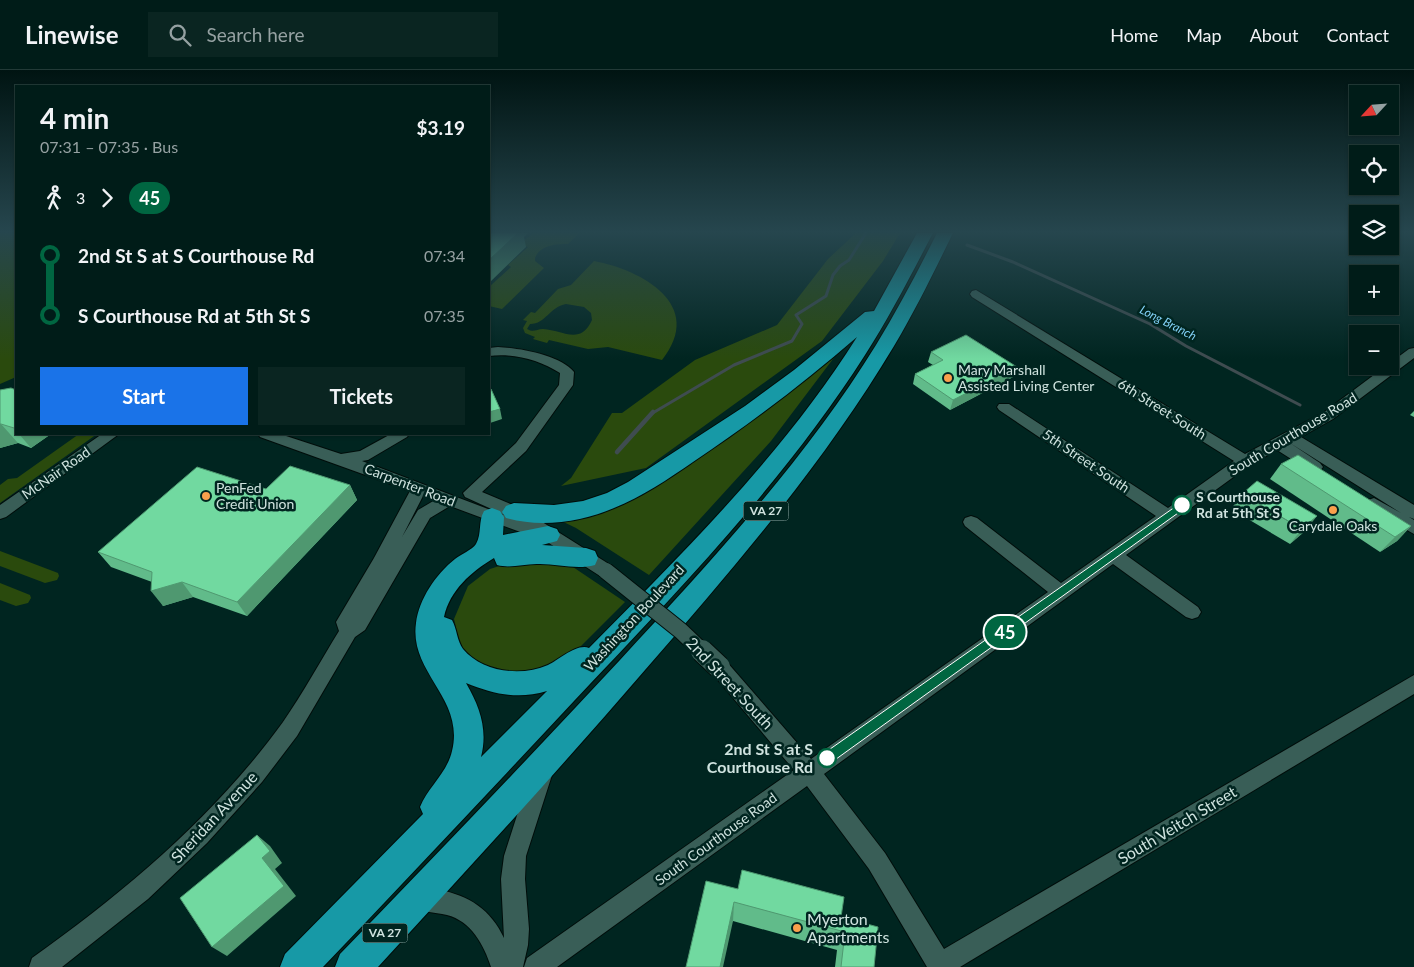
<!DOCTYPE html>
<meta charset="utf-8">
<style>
body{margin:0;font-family:Lato,sans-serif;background:#0a2521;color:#f1f3f6;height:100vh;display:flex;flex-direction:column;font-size:19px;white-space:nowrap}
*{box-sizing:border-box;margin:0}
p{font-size:16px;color:#95a1a2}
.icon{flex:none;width:28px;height:28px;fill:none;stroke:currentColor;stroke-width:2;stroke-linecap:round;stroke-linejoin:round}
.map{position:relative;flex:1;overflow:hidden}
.details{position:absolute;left:15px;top:15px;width:475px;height:350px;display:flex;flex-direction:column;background:#001c18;border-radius:0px;box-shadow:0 1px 4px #0004,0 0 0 1px #223a37}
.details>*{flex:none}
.badge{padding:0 10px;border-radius:16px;font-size:18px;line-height:32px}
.needle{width:32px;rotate:244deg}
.tools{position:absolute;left:1349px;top:15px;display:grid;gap:10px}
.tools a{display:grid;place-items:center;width:50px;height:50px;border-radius:0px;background:#001c18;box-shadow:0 1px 4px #0004,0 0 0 1px #223a37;font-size:25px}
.map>.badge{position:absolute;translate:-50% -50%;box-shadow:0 0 0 2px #fff}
.legs{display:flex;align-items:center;gap:8px;height:55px;padding:0 25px;font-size:16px}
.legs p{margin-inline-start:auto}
.summary{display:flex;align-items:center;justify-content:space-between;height:85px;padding:0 25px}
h1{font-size:28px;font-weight:700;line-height:38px}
.action{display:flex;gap:10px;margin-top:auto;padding:10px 25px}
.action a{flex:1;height:58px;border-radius:0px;background:#1a73e8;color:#fff;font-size:20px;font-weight:700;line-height:58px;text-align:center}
.action a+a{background:#0a2521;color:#f1f3f6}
ul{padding:0 25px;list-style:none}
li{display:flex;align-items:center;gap:18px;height:60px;font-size:19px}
li i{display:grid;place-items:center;width:8px;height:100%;margin:0 6px;background:currentColor}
li i::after{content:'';width:12px;height:12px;margin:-6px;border:4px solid;border-radius:50%;background:#001c18}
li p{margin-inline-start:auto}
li:first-child i{background:linear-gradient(#0000 50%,currentColor 0)}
li:last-child i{background:linear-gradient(currentColor 50%,#0000 0)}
header{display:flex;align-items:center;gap:30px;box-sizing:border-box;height:70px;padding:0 25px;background:#001c18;border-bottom:1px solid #223a37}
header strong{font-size:24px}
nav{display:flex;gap:28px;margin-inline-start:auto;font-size:18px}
.search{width:350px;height:45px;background:#0a2521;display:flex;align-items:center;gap:12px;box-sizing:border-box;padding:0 18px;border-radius:0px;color:#95a1a2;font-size:19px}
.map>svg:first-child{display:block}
</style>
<header>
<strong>Linewise</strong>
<div class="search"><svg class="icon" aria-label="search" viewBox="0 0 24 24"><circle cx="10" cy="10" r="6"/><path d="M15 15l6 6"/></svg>Search here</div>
<nav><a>Home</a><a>Map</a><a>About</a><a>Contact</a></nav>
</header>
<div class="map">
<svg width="1414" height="897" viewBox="0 0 1414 897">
<rect width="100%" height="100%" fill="#002520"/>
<g fill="#2a4a0d" fill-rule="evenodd">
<path d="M0 163H16V307L0 314Z"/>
<path d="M534 163H579L568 174C556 174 540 175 535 188V191L544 198 502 239 489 236V217L511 197 508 195 528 177 519 174Z"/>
<path d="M856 163H900L883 191 822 271 646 398 561 416 571 408 612 343H622L695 290 777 255 828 189Z"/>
<path d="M594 191C642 200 706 235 662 290L608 277 588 279 549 270 547 273 533 269 535 267 525 263 523 258 527 251 523 250 531 242 535 243 558 219 571 215ZM566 234 584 237 591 243 592 250C580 276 563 260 543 259 536 259 534 263 527 259L530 254C546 254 549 237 566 234Z"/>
<path d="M839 281 771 371 649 505 576 458 551 446 586 445Z"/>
<path d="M79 364H97L0 433V415L8 409 17 408Z"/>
<path d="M0 481 58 503 59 506 57 510 45 513 0 496Z"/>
<path d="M527 487 567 493 625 532 569 588 531 603 493 600 462 583 454 549 468 516 490 499Z"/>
<path d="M0 513 30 525 31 528 28 533 16 536 0 530Z"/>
</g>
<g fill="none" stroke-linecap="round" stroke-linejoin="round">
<g stroke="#3f4c50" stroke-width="3">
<path d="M967 175 1013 192 1150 254 1186 276 1300 335"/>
<path d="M651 344 734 295 792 271 802 254 796 245 826 226 833 205 840 196 849 190 866 163"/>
</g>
<path stroke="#3f4c50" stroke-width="4.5" d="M617 382 653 342"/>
<defs>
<g id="minor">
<path d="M976 220 1245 384 1323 343 1386 296H1390V293L1409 279 1414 278V288L1333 349 1301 367 1414 435V449L1409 447 1414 450V464L1368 438 1366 434 1368 430 1374 428 1401 443 1290 373 1320 393 1323 397 1320 401 1315 402 1310 401 1277 380 1250 395 1126 485 1198 537 1201 542 1198 547 1192 549 1186 547 1113 494 824 704 885 783 944 879 1414 605V624L960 897H927L869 799 807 716 557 897H524L527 888 794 700 712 603 709 597 712 591 719 589 726 591 811 689 1048 522 965 456 963 452 965 448 971 446 977 448 1061 513 1156 446 999 340 997 337 999 334H1009L1168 438 1234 391 972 227 970 224 972 221Z"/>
<path d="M498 277C519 278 560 285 574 302L573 315 526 381 482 422 520 438 612 496 615 501 612 506 606 508 600 506 538 466 534 467 450 436 430 448 365 560 355 567 297 666 262 712 207 773 148 829 62 897H29L32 888C126 821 215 746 283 652 303 623 320 592 339 561L336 552 374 488 410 421 260 367 258 364H280L341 384 360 381 391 364H409L407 367 368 390 362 391 509 447 465 427 463 423 516 373 559 315 560 303C539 290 514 283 489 286V278ZM423 426 435 430 418 440 402 467Z"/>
<path d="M102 364H119L6 447 0 449V435Z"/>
<path d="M541 695 549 698 552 705 526 786 525 809 529 859 528 875 523 897H491C484 875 471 851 447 845 434 842 421 842 409 837L405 829 409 821C419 816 428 818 439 820 469 825 491 840 504 868L501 809 504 786 530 705 533 698Z"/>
</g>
<g id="highway">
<path d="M917 163H933C911 205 890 246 865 285 784 412 677 522 574 631 491 720 407 809 323 897H280L285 884 423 744 420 737C428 717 447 703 452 681 465 628 409 603 416 553 419 529 436 504 455 489 461 484 472 480 476 474 482 464 478 451 484 441L492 438 500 441 504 447 503 465 548 456 557 459 560 465 557 471 542 475 586 478 595 481 598 488 595 495C577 500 558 494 540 494 525 493 512 499 497 495L494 488C471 502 450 520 444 547L452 550C457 559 457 571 463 579 482 602 521 607 548 595 559 590 577 573 589 578 685 481 784 383 857 267 805 312 750 354 693 392 668 409 642 427 614 438 582 452 540 458 506 448L502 442 506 436 514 433 554 435 583 431 607 423 628 412 745 336 794 300 865 242 874 241ZM466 613C493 624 518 630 547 621L481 687C488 660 480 637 466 613Z"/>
<path d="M937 163H953C934 202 916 239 894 276 824 393 735 497 645 600 558 701 468 799 378 897H335L340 884C434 787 528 689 620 590 711 491 805 390 876 275 898 239 918 201 937 163Z"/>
</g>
</defs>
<use href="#minor" stroke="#000d0a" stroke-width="2"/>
<use href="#highway" stroke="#000d0a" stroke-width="2"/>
<use href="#minor" fill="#395e57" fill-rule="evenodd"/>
<use href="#highway" fill="#1799a6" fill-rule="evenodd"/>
<defs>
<path id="minor-bridge-far1" d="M606 501 681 561 703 582"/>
<path id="minor-bridge" d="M702 581 719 597"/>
</defs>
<use href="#minor-bridge-far1" stroke="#000d0a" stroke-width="18" stroke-linecap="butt"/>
<use href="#minor-bridge" stroke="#000d0a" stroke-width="24" stroke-linecap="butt"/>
<use href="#minor-bridge-far1" stroke="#395e57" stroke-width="16"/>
<use href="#minor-bridge" stroke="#395e57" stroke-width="22"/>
</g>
<g fill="#61bb8a">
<path d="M931 282 1017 297 1013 307 950 340 913 314 915 304 933 295 928 292Z"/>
<path d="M0 320H16V364H51L31 378 18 373 0 378Z"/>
<path d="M1414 341V347L1410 345Z"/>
<path d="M1281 394 1411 456 1397 471 1380 482 1270 409Z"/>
<path d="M350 415 357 430 247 546 193 527 163 536 152 512 111 497 98 482 266 419Z"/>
<path d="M1242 424 1305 461 1290 474 1231 439Z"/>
<path d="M738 819 841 847 874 897H835L837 880 733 851 686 897Z"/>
</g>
<g fill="#4f9870">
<path d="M512 163H528L524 167 526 177 489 213V190Z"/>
<path d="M1017 297 1013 307 950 340 953 330Z"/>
<path d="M500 339 502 349 490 353 489 342Z"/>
<path d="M0 354H1L18 373 0 378Z"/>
<path d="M19 364H51L31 378Z"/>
<path d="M350 415 357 430 247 546 237 532Z"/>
<path d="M1317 446 1305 461 1290 474 1302 459Z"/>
<path d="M1411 456 1397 471 1380 482 1395 467Z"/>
<path d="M182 512 193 527 163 536 151 521Z"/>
<path d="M257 765 270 776 282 793 275 799 296 826 227 886 212 877 262 788Z"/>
<path d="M734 832 733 851 723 897H720Z"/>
</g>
<g fill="#71d9a0" stroke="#4f9870">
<path d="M489 163H518L489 190Z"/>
<path d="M966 265 1017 297 953 330 915 304 943 290 931 282Z"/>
<path d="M11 318 16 320V357L14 358 1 354H0V320Z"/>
<path d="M491 319 500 339 489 342V320Z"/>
<path d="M1298 385 1411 456 1395 467 1281 394Z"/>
<path d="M290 396 350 415 237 532 182 512 151 521 152 502 98 482 197 397 266 419Z"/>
<path d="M1257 411 1317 446 1302 459 1242 424Z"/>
<path d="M257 765 270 781 262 788 284 816 212 877 180 828Z"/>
<path d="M742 800 844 827 841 847 878 857 874 897H841L845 862 734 832 720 897H686L706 811 738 819Z"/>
</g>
<linearGradient id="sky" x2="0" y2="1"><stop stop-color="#001412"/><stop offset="0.56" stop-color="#26464e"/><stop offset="1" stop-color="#26464e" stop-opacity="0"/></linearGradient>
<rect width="1414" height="289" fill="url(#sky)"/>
<path fill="#006641" stroke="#fff" d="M1182 432 1185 433V438L832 692 827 694 823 692 821 688 823 684Z"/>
<g fill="#f9a04c" stroke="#002520" stroke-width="2">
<circle cx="948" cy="308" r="5"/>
<circle cx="206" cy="426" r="5"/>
<circle cx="1333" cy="440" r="5"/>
<circle cx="797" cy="858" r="5"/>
</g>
<g fill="#fff" stroke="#006641" stroke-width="2.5">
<circle cx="1182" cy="435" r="9"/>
<circle cx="827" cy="688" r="9"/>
</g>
<g text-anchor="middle" stroke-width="5" stroke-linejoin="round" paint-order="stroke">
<g font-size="12" font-style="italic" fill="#82d2f8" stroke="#002520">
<text transform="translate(1168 253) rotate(27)" y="4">Long Branch</text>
</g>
<g fill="#002520" stroke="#91aaa6" stroke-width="1">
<rect x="743.5" y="431.5" width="45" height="19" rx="4"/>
<rect x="362.5" y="853.5" width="45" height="19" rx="4"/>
</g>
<g font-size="12" font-weight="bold" fill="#cfe3df">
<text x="766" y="445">VA 27</text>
<text x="385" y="867">VA 27</text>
</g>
<g font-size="14" fill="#cfe3df" stroke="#002520" text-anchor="start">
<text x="958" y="305">Mary Marshall<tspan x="958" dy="16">Assisted Living Center</tspan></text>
<text x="216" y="423">PenFed<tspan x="216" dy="16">Credit Union</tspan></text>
<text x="1333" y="461" text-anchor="middle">Carydale Oaks</text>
</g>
<g font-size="14" fill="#cfe3df" stroke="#002520">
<text transform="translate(1162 339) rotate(32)" y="5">6th Street South</text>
<text transform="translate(1293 364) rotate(-31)" y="5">South Courthouse Road</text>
<text transform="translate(1086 391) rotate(34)" y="5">5th Street South</text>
<text transform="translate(56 403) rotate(-35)" y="5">McNair Road</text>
<text transform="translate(410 415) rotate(21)" y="5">Carpenter Road</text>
<text transform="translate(634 548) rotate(-47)" y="5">Washington Boulevard</text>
<text transform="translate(716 769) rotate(-36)" y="5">South Courthouse Road</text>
</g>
<g font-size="14" font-weight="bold" fill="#cfe3df" stroke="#002520" text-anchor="start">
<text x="1196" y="432">S Courthouse<tspan x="1196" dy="16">Rd at 5th St S</tspan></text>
</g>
<g font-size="16" fill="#cfe3df" stroke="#002520">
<text transform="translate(730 613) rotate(47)" y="6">2nd Street South</text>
<text transform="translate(214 747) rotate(-47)" y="6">Sheridan Avenue</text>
<text transform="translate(1177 755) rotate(-31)" y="6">South Veitch Street</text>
</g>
<g font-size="16" font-weight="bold" fill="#cfe3df" stroke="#002520" text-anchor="end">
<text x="813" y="685">2nd St S at S<tspan x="813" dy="18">Courthouse Rd</tspan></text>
</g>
<g font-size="16" fill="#cfe3df" stroke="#002520" text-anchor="start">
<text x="807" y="855">Myerton<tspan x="807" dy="18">Apartments</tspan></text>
</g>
</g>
</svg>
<div class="tools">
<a><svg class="needle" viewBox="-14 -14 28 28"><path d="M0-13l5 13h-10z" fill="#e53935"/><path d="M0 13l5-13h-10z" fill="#95a1a2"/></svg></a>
<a><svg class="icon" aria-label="locate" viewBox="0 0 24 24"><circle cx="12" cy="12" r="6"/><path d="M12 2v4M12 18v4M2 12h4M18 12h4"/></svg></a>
<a><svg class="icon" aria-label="layers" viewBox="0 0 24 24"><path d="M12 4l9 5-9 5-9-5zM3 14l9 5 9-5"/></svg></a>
<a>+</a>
<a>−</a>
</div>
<b class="badge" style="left:1005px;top:562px;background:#006641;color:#fff">45</b>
<section class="details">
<div class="summary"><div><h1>4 min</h1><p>07:31 – 07:35 · Bus</p></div><b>$3.19</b></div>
<div class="legs"><svg class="icon" aria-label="walk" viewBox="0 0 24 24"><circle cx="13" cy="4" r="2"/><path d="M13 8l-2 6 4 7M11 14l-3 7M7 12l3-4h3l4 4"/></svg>3<svg class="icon" aria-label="forward" viewBox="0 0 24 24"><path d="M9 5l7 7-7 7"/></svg><b class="badge" style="background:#006641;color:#fff">45</b></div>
<ul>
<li><i style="color:#006641"></i><b>2nd St S at S Courthouse Rd</b><p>07:34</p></li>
<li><i style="color:#006641"></i><b>S Courthouse Rd at 5th St S</b><p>07:35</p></li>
</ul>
<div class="action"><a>Start</a><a>Tickets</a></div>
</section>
</div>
